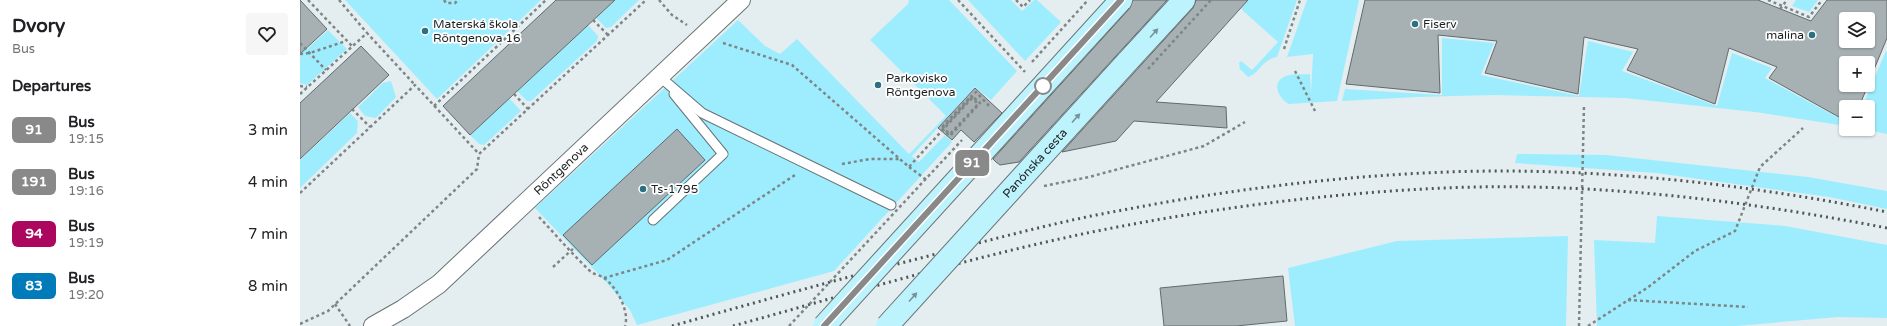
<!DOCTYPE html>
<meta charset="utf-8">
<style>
body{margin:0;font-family:"Varela Round",sans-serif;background:#f6f6f6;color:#202124;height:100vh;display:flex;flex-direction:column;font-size:15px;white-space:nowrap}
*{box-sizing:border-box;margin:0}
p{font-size:13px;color:#757577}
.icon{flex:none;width:22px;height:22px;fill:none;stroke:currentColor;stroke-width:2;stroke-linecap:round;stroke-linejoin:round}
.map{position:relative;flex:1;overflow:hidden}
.panel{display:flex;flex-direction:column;background:#fff;width:300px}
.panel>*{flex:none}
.badge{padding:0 8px;border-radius:6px;font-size:14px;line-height:26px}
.fabs{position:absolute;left:1539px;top:12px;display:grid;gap:8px}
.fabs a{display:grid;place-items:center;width:36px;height:36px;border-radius:4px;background:#fff;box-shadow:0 1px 3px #0004;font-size:20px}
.map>.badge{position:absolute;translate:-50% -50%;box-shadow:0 0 0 2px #fff}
h2{padding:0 12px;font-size:15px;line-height:36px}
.round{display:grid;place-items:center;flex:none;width:42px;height:42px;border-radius:4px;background:#f6f6f6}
.headline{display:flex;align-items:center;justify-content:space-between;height:68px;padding:0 12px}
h1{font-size:19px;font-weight:700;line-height:30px}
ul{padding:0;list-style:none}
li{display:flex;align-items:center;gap:12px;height:52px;padding:0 12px}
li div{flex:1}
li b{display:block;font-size:15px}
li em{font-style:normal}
li .badge{min-width:44px;font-weight:700;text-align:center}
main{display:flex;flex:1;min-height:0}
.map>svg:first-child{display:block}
</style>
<main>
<section class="panel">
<div class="headline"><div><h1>Dvory</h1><p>Bus</p></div><a class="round"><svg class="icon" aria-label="heart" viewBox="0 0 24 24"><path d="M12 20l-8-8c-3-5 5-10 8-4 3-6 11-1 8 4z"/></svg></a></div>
<h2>Departures</h2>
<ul>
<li><span class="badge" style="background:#898989;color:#fff">91</span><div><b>Bus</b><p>19:15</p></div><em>3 min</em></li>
<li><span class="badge" style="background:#898989;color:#fff">191</span><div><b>Bus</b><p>19:16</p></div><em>4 min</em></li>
<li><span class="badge" style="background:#ab075f;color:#fff">94</span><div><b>Bus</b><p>19:19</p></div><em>7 min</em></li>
<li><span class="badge" style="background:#007ab8;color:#fff">83</span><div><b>Bus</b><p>19:20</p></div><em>8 min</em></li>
</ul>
</section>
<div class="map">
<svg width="1587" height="326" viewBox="0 0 1587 326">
<rect width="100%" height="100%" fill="#e4eef0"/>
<g fill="#9dedfe">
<path d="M45 0H241L137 99Z"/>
<path d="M315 0H339L311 27 306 28 296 18Z"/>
<path d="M609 0H649L717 71 691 100 675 87 612 156 619 162 645 135 652 142 534 271 337 325 330 310 306 282 235 208 438 20 465 46 480 54 497 39 609 154 646 116 570 40 608 4Z"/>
<path d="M668 0H711L722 11 734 0H737L761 22 725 61Z"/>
<path d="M946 0H997L977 57C961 60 961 72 948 77L940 69 939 63 941 61 952 70 978 42 941 9 947 1Z"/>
<path d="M1007 0H1059L1037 101 989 104C979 99 971 83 984 77 991 73 1003 75 1010 74L1011 93 1013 54 987 57Z"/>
<path d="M1496 0H1518L1509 12 1492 6Z"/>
<path d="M288 25 298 36 297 41 231 101H227L217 91Z"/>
<path d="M28 30 47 49 7 85 0 83V42L7 49Z"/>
<path d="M1142 38 1194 43 1181 75 1279 96 1288 41 1333 52 1322 71 1417 106 1432 53 1472 68 1465 78 1546 122V126L1455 112 1325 98 1194 95 1116 97 1042 101 1045 89 1142 95Z"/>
<path d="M1586 51 1587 52V134L1563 129H1568V107H1562Z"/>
<path d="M91 81 96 97 76 118 65 116 58 107 83 83Z"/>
<path d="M209 98 221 111 184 145 179 144 170 135Z"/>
<path d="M50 113 58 121 57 133 0 188V160Z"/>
<path d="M1217 154 1306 155 1508 177 1587 191V209L1529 197 1356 173 1215 163Z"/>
<path d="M1357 216 1485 226 1587 245V318L1538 317 1437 326H1297L1294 240 1355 243Z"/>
<path d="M1268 236 1266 326H995L988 268 1097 241Z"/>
</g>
<g fill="#a7b1b3" stroke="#616a6c" fill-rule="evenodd">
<path d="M0 0 27 29 0 54Z"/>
<path d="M256 0H315L170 135 143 106Z"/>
<path d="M833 0H867L719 162 700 165 696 162 693 159 830 8Z"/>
<path d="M896 0H948L856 102 926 107 927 128 834 121 816 141 762 152 893 8Z"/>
<path d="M1065 0H1458L1511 21 1527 0H1587V38L1568 84V63H1546V85H1568L1559 107H1546V121L1469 78 1477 67 1429 48 1415 104 1327 70 1338 49 1284 37 1278 94 1185 73 1197 41 1138 35 1140 93 1046 84ZM1546 19H1568V41H1546Z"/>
<path d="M61 46 89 75 0 159V103Z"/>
<path d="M675 88 702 113 674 142 661 130 652 140 638 128Z"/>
<path d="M377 129 405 160 292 265 263 235Z"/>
<path d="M983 276 987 321 936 326H864L860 288Z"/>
</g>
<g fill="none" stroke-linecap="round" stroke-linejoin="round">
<defs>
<g id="service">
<path d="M359 76 402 113 591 205"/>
<path d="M353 220 423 154 374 94"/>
</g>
<g id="minor">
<path id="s1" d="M73 326 103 309 139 284 441 0"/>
</g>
<path id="secondary" d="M827 62 884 0"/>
</defs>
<use href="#service" stroke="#697274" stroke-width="11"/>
<use href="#minor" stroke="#697274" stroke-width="20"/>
<use href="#secondary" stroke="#697274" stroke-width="24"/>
<g stroke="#7e8586" stroke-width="2.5" stroke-dasharray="3 3" stroke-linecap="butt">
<path d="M8 0 52 46"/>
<path d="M39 0 67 33"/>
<path d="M144 0 146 3H155L158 0"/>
<path d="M359 0 372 15 387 25"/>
<path d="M658 0 725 72"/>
<path d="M716 0 723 7 730 0"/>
<path d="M1468 0 1509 17 1522 0"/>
<path d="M1480 9 1487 0"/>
<path d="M293 20 308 35"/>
<path d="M0 43 26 70"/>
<path d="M423 43 492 65 609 167 616 159 673 97 680 103 650 136 641 128 671 96 678 104 650 134 643 128 676 92 691 108"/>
<path d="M984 49 1000 0"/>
<path d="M0 54 10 53 46 41"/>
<path d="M995 71 1015 111"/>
<path d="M0 86 7 87"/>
<path d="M0 94 67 33 115 85"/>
<path d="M214 94 228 109"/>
<path d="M134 106 246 0"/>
<path d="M52 109 70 127"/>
<path d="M542 164 570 159H599"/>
<path d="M609 167 628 181"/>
<path d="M744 186 789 177 904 146 945 122"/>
<path d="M0 193 115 85 179 154"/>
<path d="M239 217C256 235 272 254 290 271 294 275 300 275 304 278 316 286 330 311 325 326"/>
<path d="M253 267 275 247"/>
<path d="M304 278 367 260 495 175"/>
<path d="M1328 300 1448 307"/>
<path d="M35 304 50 326"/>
<path d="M0 324 28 311 177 169 179 154 346 0"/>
<path d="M1279 326 1284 105"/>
<path d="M1288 326 1347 288 1395 251 1435 231 1460 167 1503 128"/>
</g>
<use href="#service" stroke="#fff" stroke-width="9"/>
<use href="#minor" stroke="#fff" stroke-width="18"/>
<use href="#secondary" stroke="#bdf3fc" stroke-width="22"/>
<g stroke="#505556" stroke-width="3" stroke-dasharray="2 4" stroke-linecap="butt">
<path d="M372 326C460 301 547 277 636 254 698 238 760 221 823 210 922 191 1023 178 1124 173 1279 165 1435 182 1587 212"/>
<path d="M433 326C552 293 671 257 792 232 901 210 1013 195 1124 189 1278 180 1437 199 1587 228"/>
</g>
<defs>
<g id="secondary-bridge">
<path d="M524 326 821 0"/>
<path id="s2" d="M587 326 827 62"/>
</g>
</defs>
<use href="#secondary-bridge" stroke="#697274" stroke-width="24" stroke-linecap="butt"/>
<g stroke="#7e8586" stroke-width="2.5" stroke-dasharray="3 3" stroke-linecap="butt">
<path d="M732 62 788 0"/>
<path d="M848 69 911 0"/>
<path d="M489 326 662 140"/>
</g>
<use href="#secondary-bridge" stroke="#bdf3fc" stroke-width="22"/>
</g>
<defs><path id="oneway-solid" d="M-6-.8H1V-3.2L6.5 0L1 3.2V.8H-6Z"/></defs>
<g fill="#75949a">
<use href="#oneway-solid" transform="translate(854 33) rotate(-48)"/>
<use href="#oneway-solid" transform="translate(776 118) rotate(-48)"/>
<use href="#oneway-solid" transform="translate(613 297) rotate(-48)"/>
</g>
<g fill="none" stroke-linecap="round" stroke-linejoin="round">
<defs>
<path id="line" d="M524 326 821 0"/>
</defs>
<use href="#line" stroke="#fff" stroke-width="9"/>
<use href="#line" stroke="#898989" stroke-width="6"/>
</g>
<g fill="#2b717f" stroke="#fff" stroke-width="1.5">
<circle cx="1115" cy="24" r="4"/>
<circle cx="125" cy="31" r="4"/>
<circle cx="1512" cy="35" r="4"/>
<circle cx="578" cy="85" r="4"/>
<circle cx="343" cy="189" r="4"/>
</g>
<circle fill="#fff" stroke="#898989" stroke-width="2" cx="743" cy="86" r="8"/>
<g text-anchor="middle" stroke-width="3.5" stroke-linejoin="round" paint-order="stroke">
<g font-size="12" fill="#1e2122" stroke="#fff" text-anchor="start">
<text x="133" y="28">Materská škola<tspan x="133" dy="14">Röntgenova 16</tspan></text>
<text x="1123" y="28">Fiserv</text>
<text x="1504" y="39" text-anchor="end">malina</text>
<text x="586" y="82">Parkovisko<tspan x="586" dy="14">Röntgenova</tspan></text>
<text x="351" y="193">Ts-1795</text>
</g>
<g font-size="12" fill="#1e2122" stroke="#fff">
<text dy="4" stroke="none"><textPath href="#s2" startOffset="220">Panónska cesta</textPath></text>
<text dy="4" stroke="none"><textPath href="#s1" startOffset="246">Röntgenova</textPath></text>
</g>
</g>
</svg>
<div class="fabs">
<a><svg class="icon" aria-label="layers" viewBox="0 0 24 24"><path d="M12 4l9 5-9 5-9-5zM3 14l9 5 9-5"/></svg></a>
<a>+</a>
<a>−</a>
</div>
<b class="badge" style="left:672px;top:163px;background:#898989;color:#fff">91</b>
</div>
</main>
